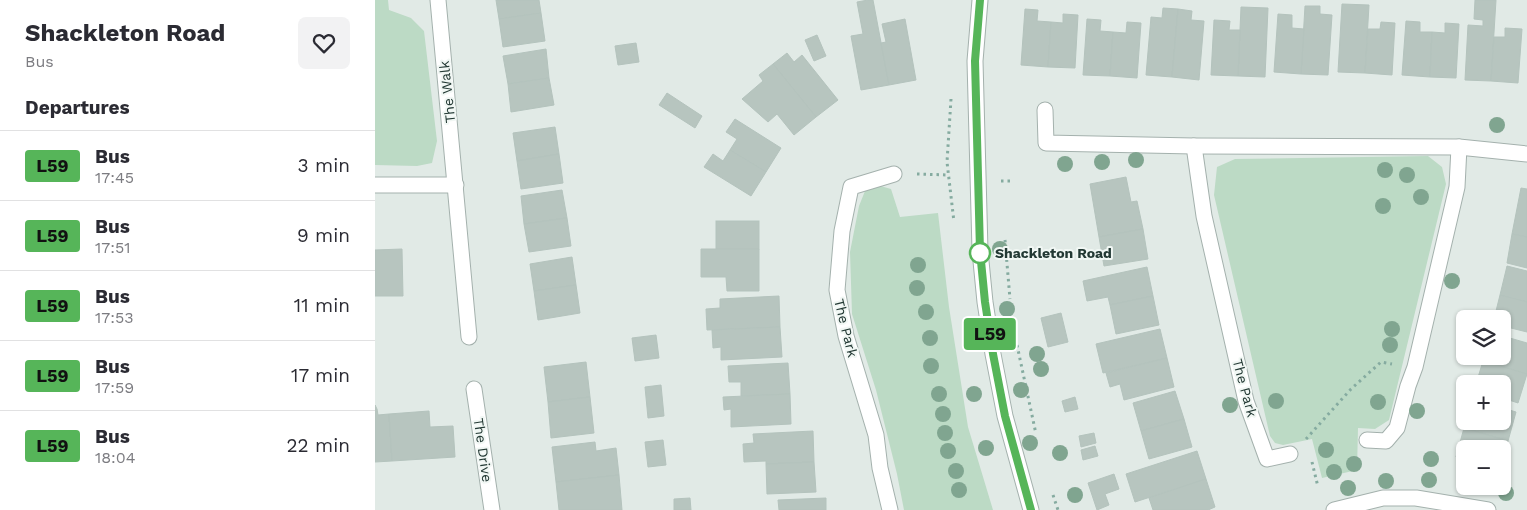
<!DOCTYPE html>
<meta charset="utf-8">
<style>
body{margin:0;font-family:"Work Sans",sans-serif;background:#f2f2f3;color:#2b2b33;height:100vh;display:flex;flex-direction:column;font-size:19px;white-space:nowrap}
*{box-sizing:border-box;margin:0}
p{font-size:16px;color:#7c7c81}
.icon{flex:none;width:28px;height:28px;fill:none;stroke:currentColor;stroke-width:2;stroke-linecap:round;stroke-linejoin:round}
.map{position:relative;flex:1;overflow:hidden}
.panel{display:flex;flex-direction:column;background:#fff;width:375px}
.panel>*{flex:none}
.badge{padding:0 10px;border-radius:4px;font-size:18px;line-height:32px}
.fabs{position:absolute;left:1081px;top:310px;display:grid;gap:10px}
.fabs a{display:grid;place-items:center;width:55px;height:55px;border-radius:8px;background:#fff;box-shadow:0 1px 4px #0004;font-size:25px}
.map>.badge{position:absolute;translate:-50% -50%;box-shadow:0 0 0 2px #fff}
h2{padding:0 25px;font-size:19px;line-height:45px}
.round{display:grid;place-items:center;flex:none;width:52px;height:52px;border-radius:8px;background:#f2f2f3}
.headline{display:flex;align-items:center;justify-content:space-between;height:85px;padding:0 25px}
h1{font-size:24px;font-weight:700;line-height:38px}
ul{padding:0;list-style:none}
li{display:flex;align-items:center;gap:15px;height:70px;padding:0 25px;border-top:1px solid #e1e1e2}
li div{flex:1}
li b{display:block;font-size:19px}
li em{font-style:normal}
li .badge{min-width:55px;font-weight:700;text-align:center}
main{display:flex;flex:1;min-height:0}
.map>svg:first-child{display:block}
</style>
<main>
<section class="panel">
<div class="headline"><div><h1>Shackleton Road</h1><p>Bus</p></div><a class="round"><svg class="icon" aria-label="heart" viewBox="0 0 24 24"><path d="M12 20l-8-8c-3-5 5-10 8-4 3-6 11-1 8 4z"/></svg></a></div>
<h2>Departures</h2>
<ul>
<li><span class="badge" style="background:#56b559;color:#111">L59</span><div><b>Bus</b><p>17:45</p></div><em>3 min</em></li>
<li><span class="badge" style="background:#56b559;color:#111">L59</span><div><b>Bus</b><p>17:51</p></div><em>9 min</em></li>
<li><span class="badge" style="background:#56b559;color:#111">L59</span><div><b>Bus</b><p>17:53</p></div><em>11 min</em></li>
<li><span class="badge" style="background:#56b559;color:#111">L59</span><div><b>Bus</b><p>17:59</p></div><em>17 min</em></li>
<li><span class="badge" style="background:#56b559;color:#111">L59</span><div><b>Bus</b><p>18:04</p></div><em>22 min</em></li>
</ul>
</section>
<div class="map">
<svg width="1152" height="510" viewBox="0 0 1152 510">
<rect width="100%" height="100%" fill="#e1eae6"/>
<g fill="#bcdac5">
<path d="M0 0H13L14 10 36 18 49 31 62 141 57 163 42 166 0 165Z"/>
<path d="M1053 156 1067 167 1071 184 1014 420 1000 429 983 428 982 470 947 478 937 439 908 445 900 443 895 436 839 195 842 167 860 159Z"/>
<path d="M502 185 516 189 525 217 563 213 574 307 593 427 618 510H529L522 474 501 390 477 314 475 252 484 206 490 191Z"/>
</g>
<g fill="#b7c5bf" stroke="#b4c3bd">
<path d="M121 0H164L166 13 124 19Z"/>
<path d="M493 0H498L514 85 486 90 476 36 488 34 482 2Z"/>
<path d="M1100 0H1121L1116 81 1090 80 1093 25 1108 26V20L1099 19Z"/>
<path d="M967 4 994 5 990 73 963 72Z"/>
<path d="M930 6H945V14L957 15 953 75 926 74Z"/>
<path d="M866 7 893 8 890 77 863 76Z"/>
<path d="M788 8 803 9 797 77 771 75 776 17 787 18Z"/>
<path d="M650 9 663 10 662 21 676 22 673 67 646 65Z"/>
<path d="M803 9 817 11 816 20 829 21 824 80 797 77Z"/>
<path d="M166 13 170 41 128 47 124 19Z"/>
<path d="M688 14 703 15 700 68 673 67 676 22 688 23Z"/>
<path d="M903 14 917 15V28L929 29 926 74 899 72Z"/>
<path d="M530 19 541 80 514 85 506 43 511 42 507 24Z"/>
<path d="M712 19 726 20 725 31 738 32 735 76 708 75Z"/>
<path d="M839 20 855 21 854 30H865L863 76 836 75Z"/>
<path d="M1031 21 1045 22V32H1057L1055 77 1027 75Z"/>
<path d="M752 22 766 23 762 78 735 76 738 32 751 33Z"/>
<path d="M1006 22 1020 23 1017 75 990 73 993 29H1005Z"/>
<path d="M1070 23 1084 24 1081 78 1055 77 1057 32 1070 33Z"/>
<path d="M1130 28 1147 29 1143 83 1116 81 1119 37H1130Z"/>
<path d="M442 35 451 56 439 61 430 40Z"/>
<path d="M261 43 264 62 243 65 240 46Z"/>
<path d="M171 49 174 78 133 84 128 56Z"/>
<path d="M412 53 419 62 427 55 463 100 441 117 398 64Z"/>
<path d="M398 64 441 117 419 135 402 114 393 122 367 99 388 81 384 75Z"/>
<path d="M174 78 179 105 136 112 133 84Z"/>
<path d="M292 93 327 116 320 128 284 105Z"/>
<path d="M360 119 406 148 391 172 355 150 362 139 351 132Z"/>
<path d="M180 127 184 154 142 161 138 133Z"/>
<path d="M355 150 391 172 376 196 329 167 338 154 348 161Z"/>
<path d="M184 154 188 183 146 189 142 161Z"/>
<path d="M751 177 756 202 762 201 768 229 724 237 715 184Z"/>
<path d="M1146 188 1152 189V237L1137 234Z"/>
<path d="M187 190 192 218 149 224 146 196Z"/>
<path d="M192 218 196 246 154 252 149 224Z"/>
<rect x="341" y="221" width="43" height="28"/>
<path d="M768 229 773 259 729 266 724 237Z"/>
<path d="M1137 234 1152 237V268L1132 263Z"/>
<path d="M27 249 28 296H0V250Z"/>
<path d="M326 249H384V291H352L351 277H326Z"/>
<path d="M197 257 201 285 159 291 155 264Z"/>
<path d="M1132 266 1152 271V302L1125 295Z"/>
<path d="M772 267 778 296 735 305 733 297 712 301 708 281Z"/>
<path d="M201 285 205 313 163 320 159 291Z"/>
<path d="M1125 295 1152 302V332L1128 326V319H1119Z"/>
<path d="M404 296 405 327 332 330 331 309 345 308V299Z"/>
<path d="M778 296 784 325 741 334 735 305Z"/>
<path d="M686 313 693 342 673 347 666 318Z"/>
<path d="M405 327 407 357 346 360V347L338 348 337 330Z"/>
<path d="M785 329 792 358 728 373 721 344Z"/>
<path d="M281 335 284 358 260 361 257 338Z"/>
<path d="M1128 336 1152 343V374L1108 361 1109 356H1128Z"/>
<path d="M792 358 799 387 749 400 745 384 735 387 731 373Z"/>
<path d="M1108 361 1152 374 1143 403 1128 398V384H1101Z"/>
<path d="M211 362 215 397 173 402 169 367Z"/>
<path d="M413 363 415 394 366 396V382H354L353 366Z"/>
<path d="M286 385 289 416 273 418 270 387Z"/>
<path d="M800 391 809 419 766 431 758 403Z"/>
<path d="M415 394 416 424 356 427V409L349 410 348 397Z"/>
<path d="M215 397 219 433 176 438 173 402Z"/>
<path d="M700 397 703 409 690 412 687 401Z"/>
<path d="M0 405 2 409 3 415 14 414 17 461 0 462Z"/>
<path d="M1128 408 1141 412 1133 441 1089 428 1091 421H1128Z"/>
<path d="M54 411 55 427 78 426 80 457 17 461 14 414Z"/>
<path d="M809 419 817 447 774 459 766 431Z"/>
<path d="M1089 428 1133 441 1128 461V449H1090V459L1081 457Z"/>
<path d="M438 431 439 462 391 464V461L369 462 368 444 379 443 378 434Z"/>
<path d="M719 433 721 443 706 447 704 436Z"/>
<path d="M288 440 291 465 273 467 270 442Z"/>
<path d="M220 442 221 451 241 448 244 475 181 482 177 447Z"/>
<path d="M720 446 723 456 708 460 706 450Z"/>
<path d="M822 451 831 479 760 502 751 474Z"/>
<path d="M439 462 441 492 392 494 391 464Z"/>
<path d="M739 474 744 489 730 494 734 505 722 510 713 483Z"/>
<path d="M244 475 247 510H184L181 482Z"/>
<path d="M831 479 840 507 833 510H778L774 498Z"/>
<path d="M315 498 316 510H299V499Z"/>
<path d="M451 498V510H404L403 500Z"/>
</g>
<g fill="none" stroke-linecap="round" stroke-linejoin="round">
<defs>
<g id="minor">
<path d="M63 0 94 337"/>
<path d="M670 110 671 143 819 146 1084 147 1152 154"/>
<path d="M819 146 829 216 866 379 871 401 892 459 915 454"/>
<path d="M0 185H81"/>
<path d="M99 389 117 510"/>
<path d="M992 440 1011 441 1022 428 1033 386 1040 367 1082 187 1084 147"/>
<path d="M515 510 505 468 501 435 471 336 462 290 467 231 476 187 519 174"/>
<path d="M959 510 1008 498H1041L1113 510"/>
</g>
<path id="tertiary" d="M605 0 600 61 605 251 610 302 618 354 630 416 656 510"/>
</defs>
<use href="#minor" stroke="#a4b1ad" stroke-width="17"/>
<use href="#tertiary" stroke="#a4b1ad" stroke-width="17"/>
<g stroke="#85aba0" stroke-width="3" stroke-dasharray="2.5 4" stroke-linecap="butt">
<path d="M576 99 572 162 579 222"/>
<path d="M542 174 574 175"/>
<path d="M626 181H639"/>
<path d="M630 240 635 299"/>
<path d="M642 345 661 434"/>
<path d="M931 439 976 389 1006 362 1017 364"/>
<path d="M937 462 943 487"/>
<path d="M678 495 683 510"/>
</g>
<use href="#minor" stroke="#fff" stroke-width="15"/>
<use href="#tertiary" stroke="#fff" stroke-width="15"/>
</g>
<g fill="#80a590">
<circle cx="1122" cy="125" r="8"/>
<circle cx="761" cy="160" r="8"/>
<circle cx="727" cy="162" r="8"/>
<circle cx="690" cy="164" r="8"/>
<circle cx="1010" cy="170" r="8"/>
<circle cx="1032" cy="175" r="8"/>
<circle cx="1046" cy="197" r="8"/>
<circle cx="1008" cy="206" r="8"/>
<circle cx="625" cy="249" r="8"/>
<circle cx="543" cy="265" r="8"/>
<circle cx="1077" cy="281" r="8"/>
<circle cx="542" cy="288" r="8"/>
<circle cx="632" cy="309" r="8"/>
<circle cx="551" cy="312" r="8"/>
<circle cx="1017" cy="329" r="8"/>
<circle cx="555" cy="338" r="8"/>
<circle cx="1015" cy="345" r="8"/>
<circle cx="662" cy="354" r="8"/>
<circle cx="556" cy="366" r="8"/>
<circle cx="666" cy="369" r="8"/>
<circle cx="646" cy="390" r="8"/>
<circle cx="564" cy="394" r="8"/>
<circle cx="599" cy="394" r="8"/>
<circle cx="901" cy="401" r="8"/>
<circle cx="1003" cy="402" r="8"/>
<circle cx="855" cy="405" r="8"/>
<circle cx="1042" cy="411" r="8"/>
<circle cx="568" cy="414" r="8"/>
<circle cx="570" cy="433" r="8"/>
<circle cx="655" cy="443" r="8"/>
<circle cx="611" cy="448" r="8"/>
<circle cx="951" cy="450" r="8"/>
<circle cx="573" cy="451" r="8"/>
<circle cx="685" cy="453" r="8"/>
<circle cx="1056" cy="459" r="8"/>
<circle cx="979" cy="464" r="8"/>
<circle cx="581" cy="471" r="8"/>
<circle cx="959" cy="472" r="8"/>
<circle cx="1054" cy="480" r="8"/>
<circle cx="1011" cy="481" r="8"/>
<circle cx="973" cy="488" r="8"/>
<circle cx="584" cy="490" r="8"/>
<circle cx="1131" cy="493" r="8"/>
<circle cx="700" cy="495" r="8"/>
</g>
<g fill="none" stroke-linecap="round" stroke-linejoin="round">
<defs>
<path id="line" d="M605 0 600 61 605 251 610 302 618 354 630 416 656 510"/>
</defs>
<use href="#line" stroke="#fff" stroke-width="11"/>
<use href="#line" stroke="#56b559" stroke-width="8"/>
</g>
<circle fill="#fff" stroke="#56b559" stroke-width="2.5" cx="605" cy="253" r="10"/>
<g text-anchor="middle" stroke-width="4" stroke-linejoin="round" paint-order="stroke">
<g font-size="14" fill="#233934" stroke="#f1f7f4">
<text transform="translate(72 92) rotate(-96)" y="5">The Walk</text>
<text transform="translate(471 328) rotate(76)" y="5">The Park</text>
<text transform="translate(870 388) rotate(75)" y="5">The Park</text>
<text transform="translate(108 450) rotate(82)" y="5">The Drive</text>
</g>
<g font-size="14" font-weight="bold" fill="#233934" stroke="#f1f7f4" text-anchor="start">
<text x="620" y="258">Shackleton Road</text>
</g>
</g>
</svg>
<div class="fabs">
<a><svg class="icon" aria-label="layers" viewBox="0 0 24 24"><path d="M12 4l9 5-9 5-9-5zM3 14l9 5 9-5"/></svg></a>
<a>+</a>
<a>−</a>
</div>
<b class="badge" style="left:615px;top:334px;background:#56b559;color:#111">L59</b>
</div>
</main>
